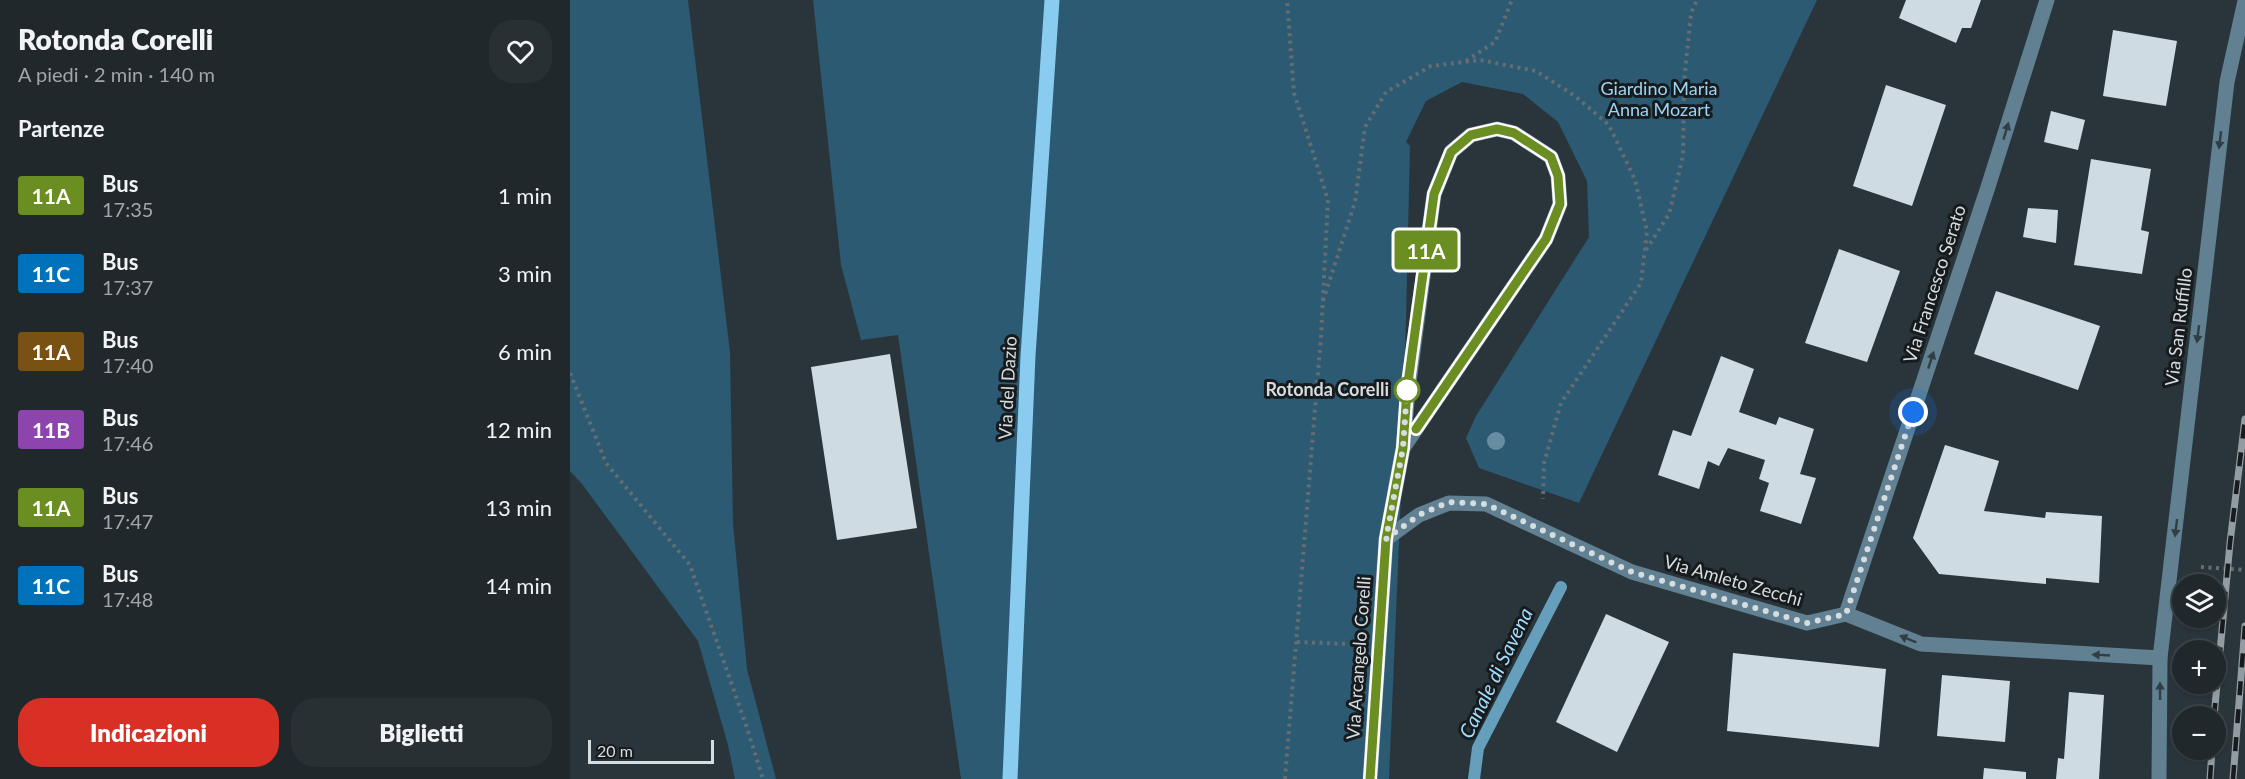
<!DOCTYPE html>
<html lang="it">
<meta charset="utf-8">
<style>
body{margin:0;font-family:Lato,sans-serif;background:#283034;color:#f1f3f6;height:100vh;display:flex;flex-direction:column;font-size:22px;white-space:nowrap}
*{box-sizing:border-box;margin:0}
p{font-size:20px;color:#a2a6a9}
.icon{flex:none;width:33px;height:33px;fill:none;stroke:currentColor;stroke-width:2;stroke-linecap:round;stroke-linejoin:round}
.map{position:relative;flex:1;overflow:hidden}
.details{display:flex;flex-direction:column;background:#20282c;width:570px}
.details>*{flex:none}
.badge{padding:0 12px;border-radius:4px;font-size:21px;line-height:39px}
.buttons{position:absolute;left:1602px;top:574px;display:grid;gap:12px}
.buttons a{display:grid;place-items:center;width:54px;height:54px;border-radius:50%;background:#20282c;box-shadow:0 2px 4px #0004,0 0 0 2px #3d4448;font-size:30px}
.scale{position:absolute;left:18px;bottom:15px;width:126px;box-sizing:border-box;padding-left:6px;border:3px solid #d6dde0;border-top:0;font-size:16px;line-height:21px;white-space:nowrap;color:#d6dde0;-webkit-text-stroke:4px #171b1e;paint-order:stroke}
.you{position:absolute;width:30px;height:30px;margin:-15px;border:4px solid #fff;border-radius:50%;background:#1a73e8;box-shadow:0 0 0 9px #1a73e833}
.map>.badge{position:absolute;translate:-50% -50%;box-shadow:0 0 0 3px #fff}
h2{padding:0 18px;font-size:22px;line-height:54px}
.round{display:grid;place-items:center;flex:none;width:63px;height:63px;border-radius:24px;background:#283034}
.head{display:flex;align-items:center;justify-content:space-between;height:102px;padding:0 18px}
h1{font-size:28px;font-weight:800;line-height:45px}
.cta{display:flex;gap:12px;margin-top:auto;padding:12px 18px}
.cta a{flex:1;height:69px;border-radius:24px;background:#d93025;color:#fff;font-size:24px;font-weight:800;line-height:69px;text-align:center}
.cta a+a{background:#283034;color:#f1f3f6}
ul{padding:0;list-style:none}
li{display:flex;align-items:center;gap:18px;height:78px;padding:0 18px}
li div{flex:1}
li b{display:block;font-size:22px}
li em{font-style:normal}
li .badge{min-width:66px;font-weight:700;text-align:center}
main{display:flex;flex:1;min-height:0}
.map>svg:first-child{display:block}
</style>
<main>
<section class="details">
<div class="head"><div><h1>Rotonda Corelli</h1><p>A piedi · 2 min · 140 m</p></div><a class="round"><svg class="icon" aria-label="heart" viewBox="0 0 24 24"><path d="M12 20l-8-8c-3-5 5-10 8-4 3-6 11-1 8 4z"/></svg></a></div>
<h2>Partenze</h2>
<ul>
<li><span class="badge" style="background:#6b8e23;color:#fff">11A</span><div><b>Bus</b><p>17:35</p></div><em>1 min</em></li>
<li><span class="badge" style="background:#0072bc;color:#fff">11C</span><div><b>Bus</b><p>17:37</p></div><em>3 min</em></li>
<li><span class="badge" style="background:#795113;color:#fff">11A</span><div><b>Bus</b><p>17:40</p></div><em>6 min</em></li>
<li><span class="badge" style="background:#8e44ad;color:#fff">11B</span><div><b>Bus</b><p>17:46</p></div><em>12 min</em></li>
<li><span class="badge" style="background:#6b8e23;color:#fff">11A</span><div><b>Bus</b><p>17:47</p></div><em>13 min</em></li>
<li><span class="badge" style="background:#0072bc;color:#fff">11C</span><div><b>Bus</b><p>17:48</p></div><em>14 min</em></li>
</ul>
<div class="cta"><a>Indicazioni</a><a>Biglietti</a></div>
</section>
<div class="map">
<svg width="1675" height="779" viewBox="0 0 1675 779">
<rect width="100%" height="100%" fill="#2a353b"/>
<g fill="#2b5a72">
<path d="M0 0H118L160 352 163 524 177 669 206 779H165L158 745 128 641 12 484 0 471Z"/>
<path d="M243 0H1247L1009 503 909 468 896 438 906 416 1019 237 1017 181 988 122 953 94 892 82 856 101 836 142 840 146 833 448 819 779H391L328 335 291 340 271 265Z"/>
</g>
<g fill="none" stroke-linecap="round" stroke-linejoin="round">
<path stroke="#659fbc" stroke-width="12" d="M904 779 908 748 991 587"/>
</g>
<g fill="#cedbe3">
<path d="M1336 0H1411L1401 28H1392L1386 43 1329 18Z"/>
<path d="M1543 30 1607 41 1596 106 1533 96Z"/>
<path d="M1316 85 1376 105 1342 206 1283 186Z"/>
<path d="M1481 111 1515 120 1508 150 1474 142Z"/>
<path d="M1521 159 1581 169 1571 230 1579 232 1572 274 1504 265Z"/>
<path d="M1458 208 1488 210 1486 243 1453 237Z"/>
<path d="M1269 249 1330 271 1297 362 1235 343Z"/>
<path d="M1426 291 1530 326 1508 390 1404 354Z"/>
<path d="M320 354 347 528 267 540 241 367Z"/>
<path d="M1151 356 1184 369 1169 412 1206 425 1209 417 1244 429 1230 474 1246 478 1231 524 1190 511 1199 483 1189 479 1195 460 1158 448 1149 466 1138 461 1129 489 1088 475 1103 430 1121 436Z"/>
<path d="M1375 445 1429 461 1414 511 1475 518 1476 512 1532 516 1529 583 1476 578V584L1369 574 1343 538Z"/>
<path d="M1036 614 1099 642 1047 752 986 722Z"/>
<path d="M1163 653 1316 669 1309 747 1157 731Z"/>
<path d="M1372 675 1440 681 1435 742 1367 736Z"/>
<path d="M1499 692 1534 695 1529 779H1486L1488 758 1494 759Z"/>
<path d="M1414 768 1456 772V779H1413Z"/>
</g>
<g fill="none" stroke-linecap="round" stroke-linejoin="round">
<g stroke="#646d72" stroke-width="4" stroke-dasharray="3 4.5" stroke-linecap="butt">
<path d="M896 61 925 42 942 0"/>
<path d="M1076 250 1099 214 1113 156 1114 82 1121 13 1127 0"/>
<path d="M753 301 785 202 795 127 816 92 861 66 910 60 966 71 1005 96 1039 125 1065 180 1077 231 1071 283 991 403 974 463 973 499"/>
<path d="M0 373 36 463 120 565 177 728 193 779"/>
<path d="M1631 567 1675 570"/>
<path d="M727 642 780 644"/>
<path d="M715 779 751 336 758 200 724 93 717 0"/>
</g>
<g stroke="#618091" stroke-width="15">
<path d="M816 539 849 515 879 503 916 504 1062 572 1237 623 1276 614 1351 644 1590 658"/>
<path d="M1276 614 1418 187 1477 0"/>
<path d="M800 779 816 539 833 448 838 390 864 194 881 152 901 135 927 129 944 133 981 157 988 176 990 204 976 239 833 448"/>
<path d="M1589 779 1590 658 1657 82 1675 1"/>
</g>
<path stroke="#8accef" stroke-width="15" d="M440 779 458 356 482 0"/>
<defs>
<g id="rail">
<path d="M1644 717 1660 543 1675 419"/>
<path d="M1640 779 1642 750"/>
<path d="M1663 779 1675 626"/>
</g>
</defs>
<use href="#rail" stroke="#939ca0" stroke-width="7"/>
<use href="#rail" stroke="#171b1e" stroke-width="4.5" stroke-dasharray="14" stroke-linecap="butt"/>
</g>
<circle fill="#678da2" cx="926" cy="441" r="9"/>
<defs><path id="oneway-solid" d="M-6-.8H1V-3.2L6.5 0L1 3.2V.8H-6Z" transform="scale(1.5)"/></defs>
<g fill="#313e46">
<use href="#oneway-solid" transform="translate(1436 131) rotate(-73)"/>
<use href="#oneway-solid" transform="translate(1650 140) rotate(97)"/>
<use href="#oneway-solid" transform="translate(1628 334) rotate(97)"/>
<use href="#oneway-solid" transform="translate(1361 360) rotate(-72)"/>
<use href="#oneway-solid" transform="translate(1606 528) rotate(97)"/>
<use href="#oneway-solid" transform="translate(1338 639) rotate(-158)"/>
<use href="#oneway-solid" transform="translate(1531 655) rotate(-177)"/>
<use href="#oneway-solid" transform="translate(1590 691) rotate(-90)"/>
</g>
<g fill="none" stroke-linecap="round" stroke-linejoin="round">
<defs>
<path id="line" d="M800 779 816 539 833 448 837 390 864 194 881 152 901 135 927 129 944 133 981 157 988 176 990 204 976 239 846 429"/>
</defs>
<use href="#line" stroke="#fff" stroke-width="14"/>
<use href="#line" stroke="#6b8e23" stroke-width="9"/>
<path stroke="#d6dde0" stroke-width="6" stroke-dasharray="0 10.8" d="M837 390 833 448 816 539 849 515 879 502 916 504 1062 572 1237 623 1276 614 1343 412"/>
</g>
<circle fill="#fff" stroke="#6b8e23" stroke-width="3" cx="837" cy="390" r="12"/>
<g text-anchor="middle" stroke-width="6" stroke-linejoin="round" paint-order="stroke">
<g font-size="18" fill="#99d5f6" stroke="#171b1e">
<text x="1089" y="95">Giardino Maria<tspan x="1089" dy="21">Anna Mozart</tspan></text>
</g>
<g font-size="18" fill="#d6dde0" stroke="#171b1e">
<text transform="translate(1365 284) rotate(-72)" y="6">Via Francesco Serato</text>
<text transform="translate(1609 327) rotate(-83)" y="6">Via San Ruffillo</text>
<text transform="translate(438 388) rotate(-87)" y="6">Via del Dazio</text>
<text transform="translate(1163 581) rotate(16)" y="6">Via Amleto Zecchi</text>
<text transform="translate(789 658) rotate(-86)" y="6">Via Arcangelo Corelli</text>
</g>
<g font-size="18" font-weight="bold" fill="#d6dde0" stroke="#171b1e" text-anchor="end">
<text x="819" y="396">Rotonda Corelli</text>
</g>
<g font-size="20" font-style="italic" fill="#a1ddfe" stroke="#171b1e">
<text transform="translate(926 673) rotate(-64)" y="7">Canale di Savena</text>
</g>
</g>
</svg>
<div class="buttons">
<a><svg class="icon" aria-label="layers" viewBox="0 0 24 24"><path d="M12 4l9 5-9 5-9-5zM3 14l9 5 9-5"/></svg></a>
<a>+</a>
<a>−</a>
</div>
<div class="scale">20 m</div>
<div class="you" style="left:1343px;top:412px"></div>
<b class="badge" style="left:856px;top:250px;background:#6b8e23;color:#fff">11A</b>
</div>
</main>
